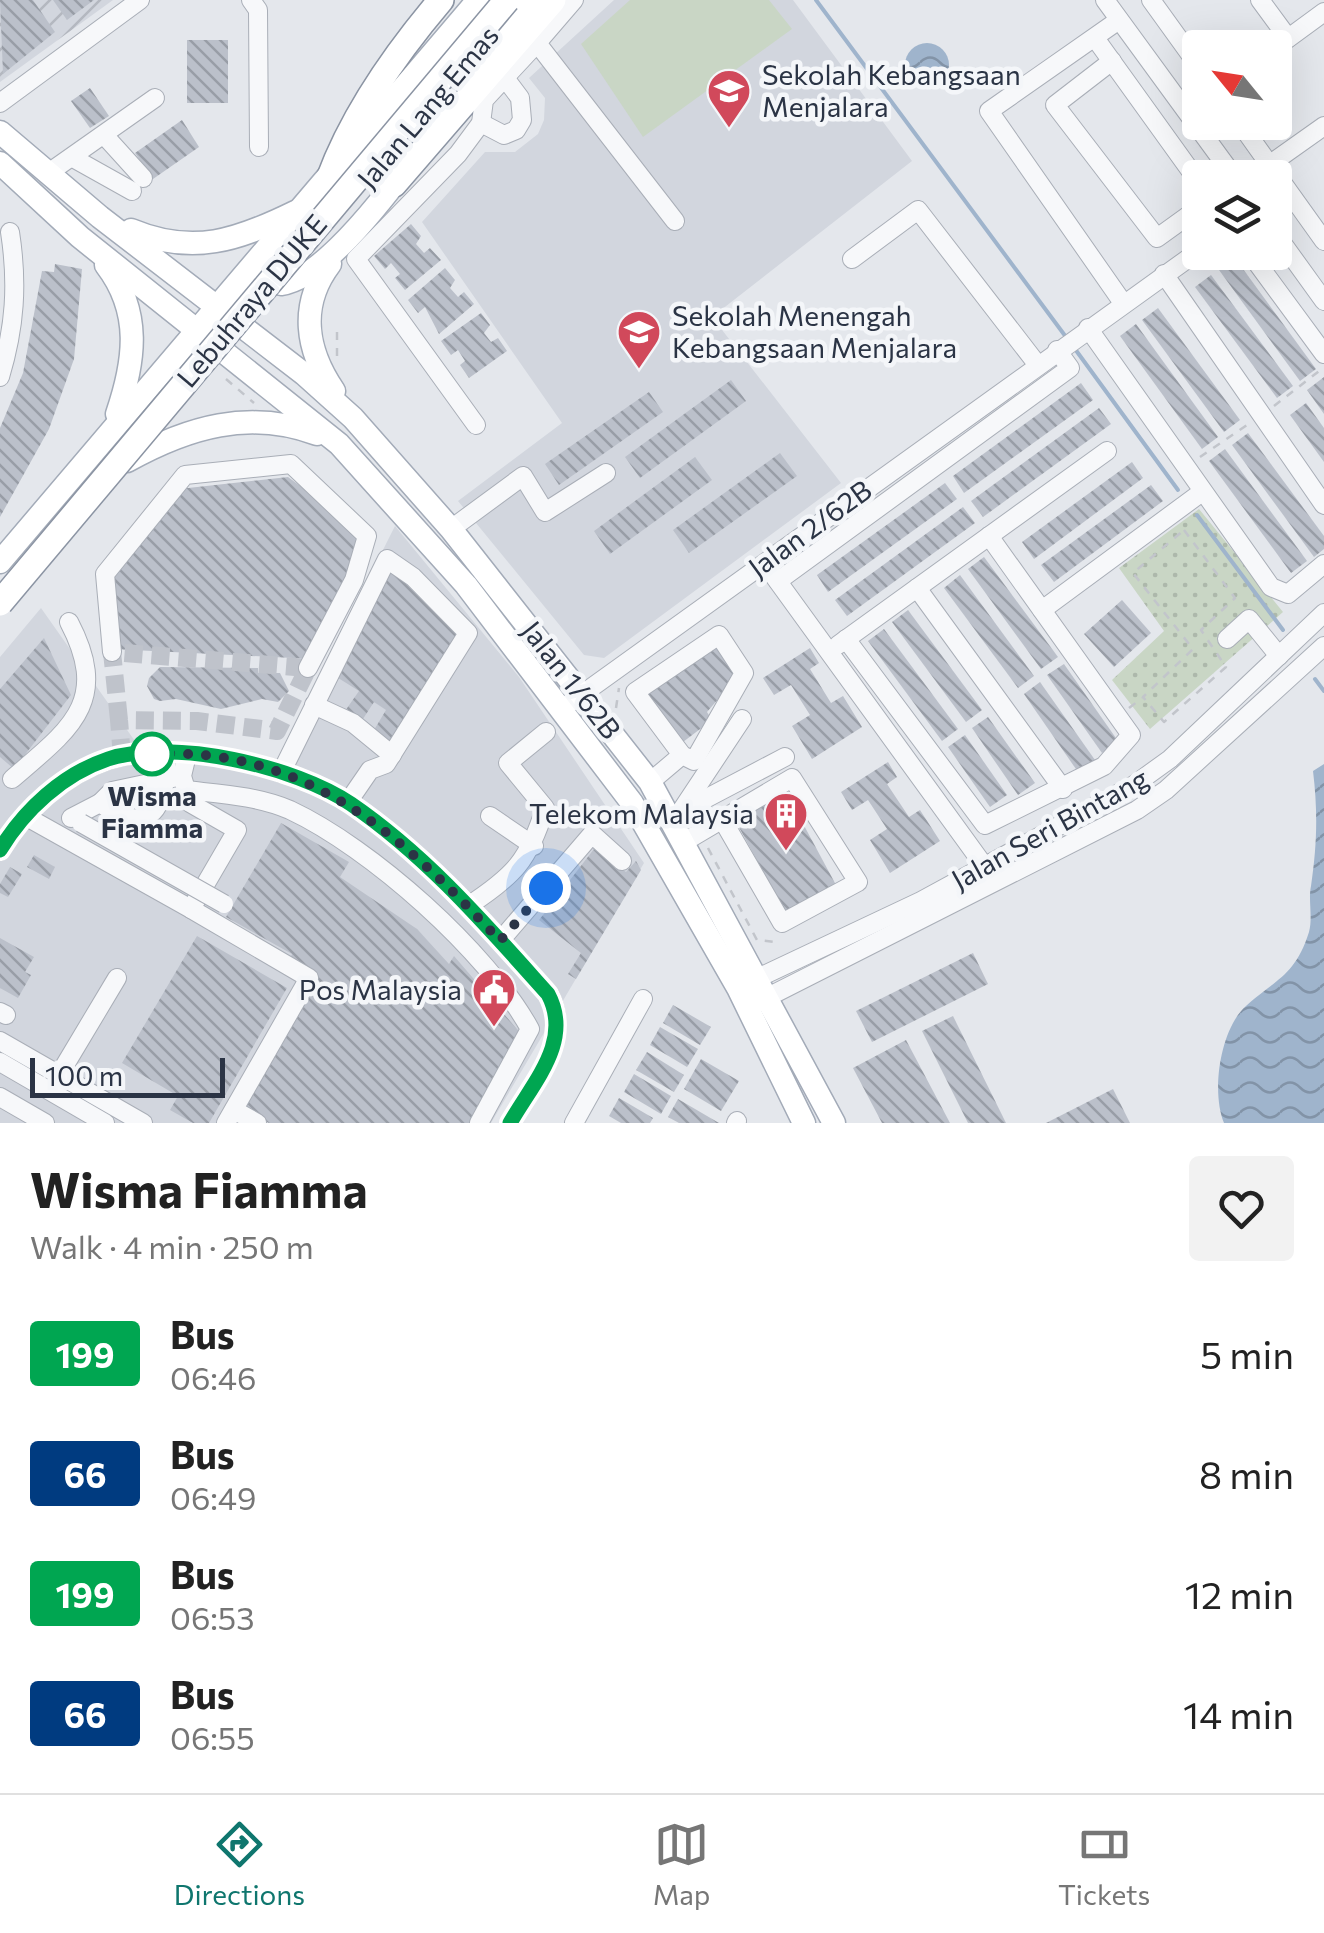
<!DOCTYPE html>
<meta charset="utf-8">
<style>
body{margin:0;font-family:Commissioner,sans-serif;background:#f2f2f2;color:#222;height:100vh;display:flex;flex-direction:column;font-size:38px;white-space:nowrap}
*{box-sizing:border-box;margin:0}
p{font-size:32px;color:#767676}
.icon{flex:none;width:55px;height:55px;fill:none;stroke:currentColor;stroke-width:2;stroke-linecap:round;stroke-linejoin:round}
.map{position:relative;height:1123px;overflow:hidden}
.details{display:flex;flex-direction:column;background:#fff;flex:1}
.details>*{flex:none}
.badge{padding:0 20px;border-radius:8px;font-size:35px;line-height:65px}
.needle{width:65px;rotate:300deg}
.controls{position:absolute;left:1182px;top:30px;display:grid;gap:20px}
.controls a{display:grid;place-items:center;width:110px;height:110px;border-radius:10px;background:#fff;box-shadow:0 10px 40px #0002;font-size:50px}
.scale{position:absolute;left:30px;bottom:25px;width:195px;box-sizing:border-box;padding-left:10px;border:5px solid #2b3445;border-top:0;font-size:28px;line-height:35px;white-space:nowrap;color:#2b3445;-webkit-text-stroke:8px #f4f6f9;paint-order:stroke}
.you{position:absolute;width:50px;height:50px;margin:-25px;border:8px solid #fff;border-radius:50%;background:#1a73e8;box-shadow:0 0 0 15px #1a73e833}
.map>.badge{position:absolute;translate:-50% -50%;box-shadow:0 0 0 5px #fff}
.round{display:grid;place-items:center;flex:none;width:105px;height:105px;border-radius:10px;background:#f2f2f2}
.summary{display:flex;align-items:center;justify-content:space-between;height:170px;padding:0 30px}
h1{font-size:48px;font-weight:700;line-height:75px}
ul{padding:0;list-style:none}
li{display:flex;align-items:center;gap:30px;height:120px;padding:0 30px}
li div{flex:1}
li b{display:block;font-size:38px}
li em{font-style:normal}
li .badge{min-width:110px;font-weight:700;text-align:center}
.tabs{display:flex;justify-content:space-around;align-items:center;height:140px;border-top:2px solid #e0e0e0;background:#fff;font-size:28px;color:#767676}
.tabs a{display:grid;justify-items:center;gap:5px}
.tabs .active{color:#0f766e}
.map>svg:first-child{display:block}
</style>
<div class="map">
<svg width="1324" height="1123" viewBox="0 0 1324 1123">
<defs>
<pattern id="industrial-furrows" width="10" height="10" patternUnits="userSpaceOnUse" patternTransform="scale(2.5)"><rect width="10" height="10" fill="#d2d6de"/><path d="M-1 1l2-2M0 10L10 0M9 11l2-2" fill="none" stroke="#b4b8c0"/></pattern>
<pattern id="grass-dots" width="8" height="8" patternUnits="userSpaceOnUse" patternTransform="scale(2.5)"><rect width="8" height="8" fill="#c9d6c5"/><path d="M2 2h.1M6 6h.1" fill="none" stroke="#adb8ab" stroke-width="1.8" stroke-linecap="round"/></pattern>
<pattern id="water-waves" width="16" height="10" patternUnits="userSpaceOnUse" patternTransform="scale(2.5)"><rect width="16" height="10" fill="#9fb4cc"/><path d="M0 5q4-4 8 0t8 0" fill="none" stroke="#8293a7"/></pattern>
<pattern id="building-back-hatch" width="6" height="6" patternUnits="userSpaceOnUse" patternTransform="scale(2.5)"><rect width="6" height="6" fill="#bbc0ca"/><path d="M-1 5l2 2M0 0l6 6M5-1l2 2" fill="none" stroke="#989da6"/></pattern>
</defs>
<rect width="100%" height="100%" fill="#e4e7ec"/>
<g fill="#d2d6de">
<path d="M614 0H793L912 161 712 317 841 483 604 658 584 655 458 501 562 423 422 222 485 152H515L538 134 544 120 545 98 529 78Z"/>
<path d="M395 526 519 677 644 863 491 1123H0V657L41 608 137 744 278 759Z"/>
</g>
<path fill="url(#industrial-furrows)" d="M0 0H113L0 82Z"/>
<path fill="url(#grass-dots)" d="M1199 509 1283 612 1150 729 1112 680 1164 631 1119 568Z"/>
<path fill="#c9d6c5" d="M630 0H769L792 29 643 137 581 44Z"/>
<g fill="url(#water-waves)">
<circle cx="927" cy="65" r="22"/>
<path d="M1324 764V1123H1224C1211 1092 1220 1029 1246 1006 1276 979 1295 976 1309 932 1313 917 1308 900 1311 886 1317 845 1318 812 1313 771Z"/>
</g>
<g fill="none" stroke-linecap="round" stroke-linejoin="round">
<g stroke="#9fb4cc" stroke-width="4">
<path d="M816 0 1066 337"/>
<path d="M1075 349 1178 490"/>
<path d="M1197 515 1283 630"/>
<path d="M1315 679 1324 691"/>
</g>
</g>
<g fill="url(#building-back-hatch)">
<path d="M0 0H33L55 32 3 74Z"/>
<path d="M53 0H94L67 20Z"/>
<rect x="187" y="40" width="41" height="63"/>
<path d="M90 88 109 116 90 128 71 101Z"/>
<path d="M182 120 199 147 153 179 135 153Z"/>
<path d="M411 224 421 236 416 244 424 253 430 248 441 260 405 290 395 278 400 274 391 263 385 269 374 256Z"/>
<path d="M1235 258 1316 369 1300 381 1219 270Z"/>
<path d="M55 264 82 269 74 359 49 429 0 517V428L23 373 42 271 54 272Z"/>
<path d="M445 268 455 280 450 288 458 297 464 292 474 304 439 334 425 307 418 313 408 300Z"/>
<path d="M1211 275 1293 386 1277 398 1195 287Z"/>
<path d="M1158 308 1240 420 1224 432 1142 320Z"/>
<path d="M481 313 490 325 484 333 491 342 498 338 507 351 469 378 460 365 465 361 458 350 451 355 441 341Z"/>
<path d="M1136 324 1218 437 1202 449 1120 336Z"/>
<path d="M1324 377V414L1307 390Z"/>
<path d="M731 380 746 401 640 478 625 457Z"/>
<path d="M1081 383 1093 400 964 493 953 476Z"/>
<path d="M649 392 663 412 559 485 545 464Z"/>
<path d="M1306 403 1324 428V462L1290 415Z"/>
<path d="M1099 408 1111 424 983 517 971 501Z"/>
<path d="M1248 433 1324 536V549L1314 557 1232 445Z"/>
<path d="M1225 449 1307 561 1291 573 1209 461Z"/>
<path d="M780 453 797 476 689 553 673 530Z"/>
<path d="M695 457 712 480 610 554 594 531Z"/>
<path d="M1132 462 1143 478 1034 559 1022 542Z"/>
<path d="M288 477 361 531 360 558 312 659 113 649 106 586 179 489Z"/>
<path d="M945 483 957 499 828 592 817 575Z"/>
<path d="M1151 485 1163 501 1054 582 1041 565Z"/>
<path d="M963 507 975 523 847 616 835 600Z"/>
<path d="M984 557 1058 657 1041 669 968 569Z"/>
<path d="M394 566 464 636 393 749 371 735 386 710 374 702 361 722 345 711 359 691 335 676Z"/>
<path d="M960 575 1034 676 1018 688 944 588Z"/>
<path d="M1122 600 1151 633 1114 667 1084 634Z"/>
<path d="M908 610 982 710 966 722 892 622Z"/>
<path d="M884 629 958 729 942 741 868 641Z"/>
<path d="M44 638 71 695 14 769 0 757V689Z"/>
<path d="M715 643 738 676 707 712 712 720 683 742 644 692Z"/>
<path d="M810 648 819 663 810 669 831 703 843 696 862 727 812 759 792 726 810 715 791 685 774 695 763 678Z"/>
<path d="M1064 664 1118 741 1102 753 1047 675Z"/>
<path d="M160 667 258 668V673H280L289 691 278 702 262 699 221 709 176 699 160 701 154 699 147 686 149 678Z"/>
<path d="M1040 682 1095 760 1078 772 1024 694Z"/>
<path d="M988 717 1035 783 1018 795 972 728Z"/>
<path d="M965 735 1007 795 990 807 948 747Z"/>
<path d="M888 762 897 777 887 784 909 817 920 810 940 841 890 873 870 840 887 829 868 800 852 810 841 792Z"/>
<path d="M786 792 836 885 785 912 735 820Z"/>
<path d="M281 823 349 862 340 877 417 929 449 964 454 956 522 1035 471 1123H269L243 1108 316 979 288 963 292 954 226 917Z"/>
<path d="M594 849 626 872 636 861 641 870 576 979 568 974 581 953 539 920 563 890 559 887 566 877 570 880Z"/>
<path d="M34 855 55 867 49 879 27 867Z"/>
<path d="M10 867 22 874 8 897 0 893V884Z"/>
<path d="M197 936 287 988 209 1123H193L170 1110 178 1096 122 1063Z"/>
<path d="M0 938 34 957 25 972 31 975 18 998 0 988Z"/>
<path d="M973 953 988 984 872 1042 856 1011Z"/>
<path d="M673 1005 711 1027 700 1045 663 1023Z"/>
<path d="M953 1016 1006 1123H968L922 1031Z"/>
<path d="M660 1027 698 1049 687 1067 650 1045Z"/>
<path d="M906 1040 950 1123H882L853 1068Z"/>
<path d="M647 1052 684 1075 674 1092 636 1070Z"/>
<path d="M701 1059 739 1081 721 1111 684 1089Z"/>
<path d="M634 1074 671 1096 661 1114 624 1092Z"/>
<path d="M1113 1089 1130 1123H1046Z"/>
<path d="M619 1098 653 1118 650 1123H621L609 1116Z"/>
<path d="M678 1099 719 1123H679L668 1117Z"/>
</g>
<g fill="none" stroke-linecap="round" stroke-linejoin="round">
<path stroke="#bfc3cb" stroke-width="18" stroke-dasharray="18 9" stroke-linecap="butt" d="M119 720 112 652 308 668 277 731 197 721 119 720 122 757"/>
<defs>
<g id="minor">
<path d="M251 0 258 10 259 147"/>
<path d="M574 0 537 43 675 221"/>
<path d="M1105 0 1235 178"/>
<path d="M1151 0 1200 68"/>
<path d="M1260 0 1288 38"/>
<path d="M1119 20 989 111 1123 303"/>
<path d="M1095 38 1200 184"/>
<path d="M1275 48 1324 12"/>
<path d="M1112 61 1055 105 1157 238 1200 207"/>
<path d="M0 103 140 0"/>
<path d="M1239 122 1324 241"/>
<path d="M481 123 504 135 516 130 522 120 520 98 505 78"/>
<path d="M104 135 143 178"/>
<path d="M73 158 132 191"/>
<path d="M1269 165 1324 126"/>
<path d="M47 174 155 98"/>
<path d="M1275 233 1324 301"/>
<path d="M1249 252 1324 354"/>
<path d="M852 259 918 210 1037 364"/>
<path d="M1164 274 1324 505"/>
<path d="M1088 328 1271 587 1288 594 1324 564"/>
<path d="M0 377C15 327 18 284 10 232"/>
<path d="M476 425 356 259 458 154 481 123 484 100 537 43"/>
<path d="M451 529 523 476 545 512 606 473"/>
<path d="M771 572 985 867"/>
<path d="M778 581 1070 368 1057 350"/>
<path d="M917 588 1063 789"/>
<path d="M1042 610 1202 492"/>
<path d="M846 639 985 825 1104 766 1131 735 989 536"/>
<path d="M1227 639 1249 619 1279 656"/>
<path d="M838 645 1107 451"/>
<path d="M112 652 105 574 185 475 291 464 367 536 354 580 308 668"/>
<path d="M314 705 353 723 392 755"/>
<path d="M563 708 1200 250"/>
<path d="M187 755 182 776 190 803 237 830 191 909 309 978 226 1123"/>
<path d="M281 773 387 559 413 577 468 633 386 764 370 770 348 802"/>
<path d="M12 779C70 729 111 702 69 622"/>
<path d="M650 782 682 755 635 692 719 635 744 673 694 761 682 755"/>
<path d="M186 790C220 794 258 796 290 810 371 848 487 951 530 1029L479 1123"/>
<path d="M100 803 112 791 173 778"/>
<path d="M688 808 785 757"/>
<path d="M25 816 191 909"/>
<path d="M490 816 534 846"/>
<path d="M71 818 100 803C153 840 166 806 167 754"/>
<path d="M673 823 742 719"/>
<path d="M684 842 792 778 858 882 782 923 722 819"/>
<path d="M0 851C24 810 63 775 108 760 174 738 295 766 351 804 427 856 487 926 549 994 573 1040 534 1082 510 1123"/>
<path d="M468 906C514 876 529 860 545 808L508 763 546 732"/>
<path d="M500 941 592 834 622 861"/>
<path d="M747 983 921 901 1134 785 1170 759 1324 613"/>
<path d="M756 1003 1137 810 1166 790 1324 646"/>
<path d="M0 1012 6 1015"/>
<path d="M0 1041 143 1123"/>
<path d="M0 1062 105 1123"/>
<path d="M59 1075 117 978"/>
<path d="M0 1097 45 1123"/>
<path d="M234 1110 257 1123"/>
<path d="M574 1123 643 999"/>
<path d="M736 1123 737 1121"/>
</g>
<g id="major">
<path d="M469 85 528 0"/>
<path d="M0 132 100 217 304 374 353 418 451 529 650 782 834 1123"/>
<path d="M0 163 80 237 339 444 466 585 632 803 738 988 804 1123"/>
<path d="M131 230C193 256 238 240 295 212"/>
<path d="M330 264C299 305 306 350 334 391"/>
<path d="M106 265C142 312 135 361 117 414"/>
<path d="M281 284C321 279 379 204 404 171"/>
<path d="M127 461C188 427 249 409 317 434"/>
<path d="M0 562 478 0"/>
</g>
<g id="highway">
<path d="M329 179C353 114 396 53 441 0"/>
<path d="M394 184 553 0"/>
</g>
</defs>
<use href="#minor" stroke="#a9aeb7" stroke-width="20"/>
<use href="#major" stroke="#a3abb8" stroke-width="25"/>
<use href="#highway" stroke="#8b94a3" stroke-width="28"/>
<g stroke="#c2c5cb" stroke-width="2.5" stroke-dasharray="8 8" stroke-linecap="butt">
<path d="M337 356V327"/>
<path d="M226 379 254 403"/>
<path d="M1274 406 1323 368"/>
<path d="M1200 457 1247 425"/>
<path d="M1184 530 1235 598 1201 630 1226 667 1164 722 1143 697 1193 649 1133 573Z"/>
<path d="M616 708 619 688"/>
<path d="M1129 708 1142 698"/>
<path d="M708 848 757 940 776 942"/>
</g>
<use href="#minor" stroke="#f7f8fa" stroke-width="18"/>
<use href="#major" stroke="#fff" stroke-width="22"/>
<use href="#highway" stroke="#fff" stroke-width="25"/>
<defs>
<path id="minor-bridge" d="M81 823 224 904"/>
<path id="highway-bridge" d="M0 603 507 0"/>
</defs>
<use href="#minor-bridge" stroke="#a9aeb7" stroke-width="20" stroke-linecap="butt"/>
<use href="#highway-bridge" stroke="#8b94a3" stroke-width="28" stroke-linecap="butt"/>
<use href="#minor-bridge" stroke="#f7f8fa" stroke-width="18"/>
<use href="#highway-bridge" stroke="#fff" stroke-width="25"/>
</g>
<g fill="none" stroke-linecap="round" stroke-linejoin="round">
<defs>
<path id="line" d="M0 850C24 810 63 774 108 759 173 738 295 766 351 804 427 856 487 926 548 994 573 1041 534 1081 510 1123"/>
</defs>
<use href="#line" stroke="#fff" stroke-width="22"/>
<use href="#line" stroke="#00a651" stroke-width="15"/>
<path stroke="#2b3445" stroke-width="10" stroke-dasharray="0 18" d="M152 754C305 746 403 836 500 941L546 888"/>
</g>
<defs>
<symbol id="school-pin" viewBox="-11 -11 22 30"><path d="M0 17L-7.5 6A9.5 9.5 0 1 1 7.5 6Z" fill="#d1495b" stroke="#f4f6f9"/><path d="M0-5L7-2L0 1L-7-2ZM-4 1L0 2.5L4 1V4Q0 6-4 4Z" fill="#fff"/></symbol>
<symbol id="building-pin" viewBox="-11 -11 22 30"><path d="M0 17L-7.5 6A9.5 9.5 0 1 1 7.5 6Z" fill="#d1495b" stroke="#f4f6f9"/><path d="M-4-6H4V6H1V3H-1V6H-4ZM-2.5-4.3h1.7v1.8h-1.7ZM.8-4.3h1.7v1.8H.8ZM-2.5-1h1.7V.8h-1.7ZM.8-1h1.7V.8H.8Z" fill="#fff"/></symbol>
<symbol id="civic-pin" viewBox="-11 -11 22 30"><path d="M0 17L-7.5 6A9.5 9.5 0 1 1 7.5 6Z" fill="#d1495b" stroke="#f4f6f9"/><path d="M-.6-6.5H3V-4.5H.6V-3L4-1V1h2V6H-6V1h2V-1L-.6-3ZM-1.2 2.5V6h2.4V2.5Z" fill="#fff"/></symbol>
</defs>
<g fill-rule="evenodd">
<use href="#school-pin" x="704" y="66" width="50" height="68"/>
<use href="#school-pin" x="614" y="307" width="50" height="68"/>
<use href="#building-pin" x="761" y="789" width="50" height="68"/>
<use href="#civic-pin" x="469" y="965" width="50" height="68"/>
</g>
<circle fill="#fff" stroke="#00a651" stroke-width="5" cx="152" cy="754" r="20"/>
<g text-anchor="middle" stroke-width="9" stroke-linejoin="round" paint-order="stroke">
<g font-size="28" fill="#2b3445" stroke="#f4f6f9" text-anchor="start">
<text x="762" y="85">Sekolah Kebangsaan<tspan x="762" dy="32">Menjalara</tspan></text>
<text x="672" y="326">Sekolah Menengah<tspan x="672" dy="32">Kebangsaan Menjalara</tspan></text>
<text x="754" y="824" text-anchor="end">Telekom Malaysia</text>
<text x="462" y="1000" text-anchor="end">Pos Malaysia</text>
</g>
<g font-size="28" fill="#2b3445" stroke="#f4f6f9">
<text transform="translate(428 107) rotate(-50)" y="10">Jalan Lang Emas</text>
<text transform="translate(252 301) rotate(-50)" y="10">Lebuhraya DUKE</text>
<text transform="translate(810 529) rotate(-36)" y="10">Jalan 2/62B</text>
<text transform="translate(571 680) rotate(52)" y="10">Jalan 1/62B</text>
<text transform="translate(1050 829) rotate(-29)" y="10">Jalan Seri Bintang</text>
</g>
<g font-size="28" font-weight="bold" fill="#2b3445" stroke="#f4f6f9">
<text x="152" y="806">Wisma<tspan x="152" dy="32">Fiamma</tspan></text>
</g>
</g>
</svg>
<div class="controls">
<a><svg class="needle" viewBox="-14 -14 28 28"><path d="M0-13l5 13h-10z" fill="#e53935"/><path d="M0 13l5-13h-10z" fill="#767676"/></svg></a>
<a><svg class="icon" aria-label="layers" viewBox="0 0 24 24"><path d="M12 4l9 5-9 5-9-5zM3 14l9 5 9-5"/></svg></a>
</div>
<div class="scale">100 m</div>
<div class="you" style="left:546px;top:888px"></div>
</div>
<section class="details">
<div class="summary"><div><h1>Wisma Fiamma</h1><p>Walk · 4 min · 250 m</p></div><a class="round"><svg class="icon" aria-label="heart" viewBox="0 0 24 24"><path d="M12 20l-8-8c-3-5 5-10 8-4 3-6 11-1 8 4z"/></svg></a></div>
<ul>
<li><span class="badge" style="background:#00a651;color:#fff">199</span><div><b>Bus</b><p>06:46</p></div><em>5 min</em></li>
<li><span class="badge" style="background:#003b80;color:#fff">66</span><div><b>Bus</b><p>06:49</p></div><em>8 min</em></li>
<li><span class="badge" style="background:#00a651;color:#fff">199</span><div><b>Bus</b><p>06:53</p></div><em>12 min</em></li>
<li><span class="badge" style="background:#003b80;color:#fff">66</span><div><b>Bus</b><p>06:55</p></div><em>14 min</em></li>
</ul>
</section>
<nav class="tabs">
<a class="active"><svg class="icon" aria-label="directions" viewBox="0 0 24 24"><path d="M12 3l9 9-9 9-9-9zM9 14v-3h6M13 9l2 2-2 2"/></svg>Directions</a>
<a><svg class="icon" aria-label="map" viewBox="0 0 24 24"><path d="M3 6l6-2 6 2 6-2v14l-6 2-6-2-6 2zM9 4v14M15 6v14"/></svg>Map</a>
<a><svg class="icon" aria-label="tickets" viewBox="0 0 24 24"><path d="M3 7h18v10H3zM15 7v10"/></svg>Tickets</a>
</nav>
